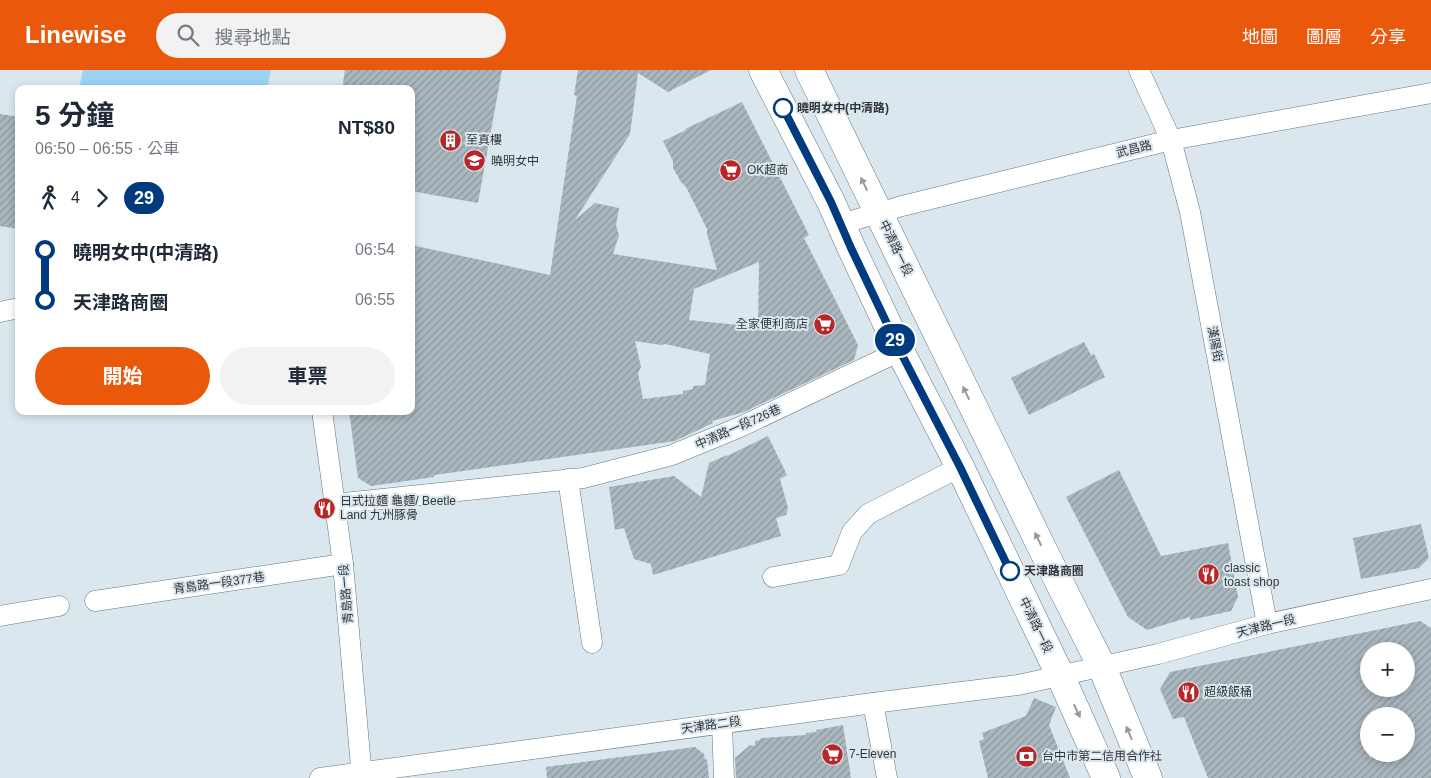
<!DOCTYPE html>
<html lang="zh-TW">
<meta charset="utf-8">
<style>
body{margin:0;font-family:Helvetica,"Noto Sans TC",sans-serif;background:#f2f2f3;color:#1f2937;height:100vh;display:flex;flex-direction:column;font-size:19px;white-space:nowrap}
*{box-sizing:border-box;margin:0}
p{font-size:16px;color:#747a83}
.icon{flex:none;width:28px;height:28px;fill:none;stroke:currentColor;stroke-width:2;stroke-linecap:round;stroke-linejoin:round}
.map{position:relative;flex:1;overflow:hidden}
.panel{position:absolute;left:15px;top:15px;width:400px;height:330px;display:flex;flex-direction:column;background:#fff;border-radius:10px;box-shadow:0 2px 8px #0003}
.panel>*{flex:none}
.badge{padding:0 10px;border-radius:16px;font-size:18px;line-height:32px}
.buttons{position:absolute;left:1360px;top:572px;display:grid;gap:10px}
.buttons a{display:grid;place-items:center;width:55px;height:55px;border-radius:50%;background:#fff;box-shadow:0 2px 8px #0003;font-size:25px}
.map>.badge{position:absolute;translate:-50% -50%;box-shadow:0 0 0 2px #fff}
.legs{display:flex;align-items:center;gap:8px;height:55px;padding:0 20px;font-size:16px}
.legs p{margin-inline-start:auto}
.overview{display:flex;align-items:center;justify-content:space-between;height:85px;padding:0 20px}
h1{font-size:28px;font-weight:700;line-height:38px}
.button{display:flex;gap:10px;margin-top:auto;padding:10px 20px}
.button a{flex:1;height:58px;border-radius:30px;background:#ea580c;color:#fff;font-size:20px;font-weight:700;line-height:58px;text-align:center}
.button a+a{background:#f2f2f3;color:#1f2937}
ul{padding:0 20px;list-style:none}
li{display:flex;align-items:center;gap:18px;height:50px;font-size:19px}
li i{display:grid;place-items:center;width:8px;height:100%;margin:0 6px;background:currentColor}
li i::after{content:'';width:12px;height:12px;margin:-6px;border:4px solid;border-radius:50%;background:#fff}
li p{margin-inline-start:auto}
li:first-child i{background:linear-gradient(#0000 50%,currentColor 0)}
li:last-child i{background:linear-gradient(currentColor 50%,#0000 0)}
header{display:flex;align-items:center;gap:30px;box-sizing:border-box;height:70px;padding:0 25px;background:#ea580c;color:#fff}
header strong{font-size:24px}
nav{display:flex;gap:28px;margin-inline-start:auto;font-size:18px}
.search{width:350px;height:45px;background:#f2f2f3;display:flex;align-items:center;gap:12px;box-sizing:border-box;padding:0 18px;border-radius:28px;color:#747a83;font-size:19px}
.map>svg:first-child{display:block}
</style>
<header>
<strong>Linewise</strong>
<div class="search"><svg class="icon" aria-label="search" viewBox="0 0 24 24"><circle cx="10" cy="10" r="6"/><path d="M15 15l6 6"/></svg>搜尋地點</div>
<nav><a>地圖</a><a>圖層</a><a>分享</a></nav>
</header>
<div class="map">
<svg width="1431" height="708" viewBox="0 0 1431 708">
<defs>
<pattern id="building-hatch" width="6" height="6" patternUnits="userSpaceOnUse" patternTransform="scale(1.25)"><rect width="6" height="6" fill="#abb7bf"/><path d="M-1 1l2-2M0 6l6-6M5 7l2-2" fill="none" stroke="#8c969c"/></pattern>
</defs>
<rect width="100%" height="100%" fill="#dbe7ef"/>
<path fill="#9cd3f5" d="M83 0H271L267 19H79Z"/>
<g fill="url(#building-hatch)" fill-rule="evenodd">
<path d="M345 0H502L478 133 411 121V19H342Z"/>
<path d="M578 0H711L668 22 638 3 630 64 575 150 595 133 619 138 616 155 619 165 613 184 717 200 707 164V159L686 117 681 112 673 98V91L663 71 686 60 685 59 742 32 809 165 804 168 858 275 854 290 744 342 712 351 713 353 675 371 456 402 434 405V407L371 416 358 408 349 341H411V175L550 205 577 26 574 25ZM759 192 758 257 689 250 694 219ZM635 271 661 275 665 274 710 284 705 315 693 316V319L683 321V324L643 329 638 303 641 297Z"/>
<path d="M0 44 19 47V159L0 156Z"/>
<path d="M1084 272 1091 285 1094 284 1105 307 1029 345 1011 308Z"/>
<path d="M768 366 787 405 780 409 788 438 786 445 776 448 781 466 653 505 651 494 634 489 624 458 615 460 609 417 674 406 701 427 709 393 727 385V386Z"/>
<path d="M1119 400 1161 486 1228 473 1238 527 1231 541 1190 550V547L1147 560 1128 547 1066 427Z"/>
<path d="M1421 454 1429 488 1419 498 1361 509 1353 468Z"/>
<path d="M1420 551 1431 558V708H1208L1184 647 1173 649 1160 619 1170 602ZM1369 581H1406V619H1369ZM1369 646H1406V684H1384L1369 687Z"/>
<path d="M1034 628 1056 637 1049 655 1070 708H988L979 671 984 669 982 663 1026 646Z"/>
<path d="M843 655 851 708H736L735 688 750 675 755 676V671L760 670 761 668 806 665V663L817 662 816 660Z"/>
<path d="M695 677 704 684 705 690 707 689 709 708H547L546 697Z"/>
</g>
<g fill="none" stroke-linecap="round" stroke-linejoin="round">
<defs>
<g id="street">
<path d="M1139 0 1171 70 1190 142 1267 554"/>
<path d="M841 154 902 136 1171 70 1431 23"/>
<path d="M0 242 19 238"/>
<path d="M322 341 343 494 362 708"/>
<path d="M568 409 592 573"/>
<path d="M335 434 583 408 672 385 740 357 900 281"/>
<path d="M773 507 839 495 852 462 868 444 960 397"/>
<path d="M95 531 343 494"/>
<path d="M0 546 59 536"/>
<path d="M873 633 887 708"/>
<path d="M722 654 724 708"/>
<path d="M320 708 873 633 1018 615 1158 584 1267 554 1431 519"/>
</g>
<g id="primary">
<path d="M763 0 831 132 851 177 900 281 960 397 1060 605 1106 708"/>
<path d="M809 0 1042 478 1102 597 1148 708"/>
</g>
</defs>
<use href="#street" stroke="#6a757c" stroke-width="21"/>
<use href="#primary" stroke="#6a757c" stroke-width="29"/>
<use href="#street" stroke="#fff" stroke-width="20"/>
<use href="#primary" stroke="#fff" stroke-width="28"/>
</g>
<defs><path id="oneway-solid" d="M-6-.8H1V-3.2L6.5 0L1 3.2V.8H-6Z" transform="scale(1.25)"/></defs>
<g fill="#989a9c">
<use href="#oneway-solid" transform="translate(864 114) rotate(-116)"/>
<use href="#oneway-solid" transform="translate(966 323) rotate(-116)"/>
<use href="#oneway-solid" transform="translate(1038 469) rotate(-116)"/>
<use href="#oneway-solid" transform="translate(1077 641) rotate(65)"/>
<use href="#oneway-solid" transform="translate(1129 663) rotate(-113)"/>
</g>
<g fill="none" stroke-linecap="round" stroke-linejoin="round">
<defs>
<path id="line-1" d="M783 38 831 132 851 178 900 281 960 397 1010 501"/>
</defs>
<use href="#line-1" stroke="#fff" stroke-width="11"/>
<use href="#line-1" stroke="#003b80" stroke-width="8"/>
</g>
<defs>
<symbol id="building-disc" viewBox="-11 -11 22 22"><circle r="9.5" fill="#b72728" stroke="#dbe7ef"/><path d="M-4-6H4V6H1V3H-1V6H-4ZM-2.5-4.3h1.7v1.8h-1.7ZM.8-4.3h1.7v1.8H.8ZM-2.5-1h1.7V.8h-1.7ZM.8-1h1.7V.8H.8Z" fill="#fff"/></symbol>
<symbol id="school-disc" viewBox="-11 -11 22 22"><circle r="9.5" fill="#b72728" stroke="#dbe7ef"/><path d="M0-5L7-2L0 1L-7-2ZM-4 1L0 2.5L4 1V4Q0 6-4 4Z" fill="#fff"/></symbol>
<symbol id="supermarket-disc" viewBox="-11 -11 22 22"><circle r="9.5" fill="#b72728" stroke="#dbe7ef"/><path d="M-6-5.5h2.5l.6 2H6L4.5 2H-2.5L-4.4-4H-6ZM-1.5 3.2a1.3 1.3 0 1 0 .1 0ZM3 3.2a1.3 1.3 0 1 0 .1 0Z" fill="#fff"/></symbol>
<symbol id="restaurant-disc" viewBox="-11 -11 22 22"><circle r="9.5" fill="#b72728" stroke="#dbe7ef"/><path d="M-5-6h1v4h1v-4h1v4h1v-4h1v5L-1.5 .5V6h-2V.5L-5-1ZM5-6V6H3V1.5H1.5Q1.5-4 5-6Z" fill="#fff"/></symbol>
<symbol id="bank-disc" viewBox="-11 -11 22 22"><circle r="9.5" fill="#b72728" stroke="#dbe7ef"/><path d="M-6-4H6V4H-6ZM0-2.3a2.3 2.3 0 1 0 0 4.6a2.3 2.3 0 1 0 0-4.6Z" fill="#fff"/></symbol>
</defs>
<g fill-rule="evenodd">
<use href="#building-disc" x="438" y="58" width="25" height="25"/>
<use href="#school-disc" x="462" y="78" width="25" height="25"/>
<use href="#supermarket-disc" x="718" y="88" width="25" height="25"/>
<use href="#supermarket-disc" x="812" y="242" width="25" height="25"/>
<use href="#restaurant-disc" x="312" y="426" width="25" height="25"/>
<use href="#restaurant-disc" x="1196" y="492" width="25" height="25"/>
<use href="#restaurant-disc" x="1176" y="610" width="25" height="25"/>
<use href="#supermarket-disc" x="820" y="672" width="25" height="25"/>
<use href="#bank-disc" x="1014" y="674" width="25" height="25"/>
</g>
<g fill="#fff" stroke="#003b80" stroke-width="2.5">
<circle cx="783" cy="38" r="9"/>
<circle cx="1010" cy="501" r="9"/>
</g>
<g text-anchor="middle" stroke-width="4" stroke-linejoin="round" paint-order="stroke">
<g font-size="12" font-weight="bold" fill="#32363a" stroke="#dbe7ef" text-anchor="start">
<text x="797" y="42">曉明女中(中清路)</text>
<text x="1024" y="505">天津路商圈</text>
</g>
<g font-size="12" fill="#32363a" stroke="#dbe7ef" text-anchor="start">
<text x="466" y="74">至真樓</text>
<text x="491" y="95">曉明女中</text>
<text x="747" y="104">OK超商</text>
<text x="808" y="258" text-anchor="end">全家便利商店</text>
<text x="340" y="435">日式拉麵 龜麵/ Beetle<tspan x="340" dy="14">Land 九州豚骨</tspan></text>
<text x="1224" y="502">classic<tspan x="1224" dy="14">toast shop</tspan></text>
<text x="1204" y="626">超級飯桶</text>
<text x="849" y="688">7-Eleven</text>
<text x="1042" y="690">台中市第二信用合作社</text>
</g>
<g font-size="12" fill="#32363a" stroke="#dbe7ef">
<text transform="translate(1134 79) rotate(-14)" y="4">武昌路</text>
<text transform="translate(896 178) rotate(64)" y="4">中清路一段</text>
<text transform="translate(1215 274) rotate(79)" y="4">漢陽街</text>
<text transform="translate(738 357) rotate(-24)" y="4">中清路一段726巷</text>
<text transform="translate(219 513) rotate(-8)" y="4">青島路一段377巷</text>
<text transform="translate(346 524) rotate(-95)" y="4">青島路一段</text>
<text transform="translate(1036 555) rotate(64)" y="4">中清路一段</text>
<text transform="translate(1266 556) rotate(-14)" y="4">天津路一段</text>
<text transform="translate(711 655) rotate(-8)" y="4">天津路二段</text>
</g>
</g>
</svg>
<div class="buttons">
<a>+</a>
<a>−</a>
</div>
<b class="badge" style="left:895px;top:270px;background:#003b80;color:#fff">29</b>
<section class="panel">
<div class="overview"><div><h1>5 分鐘</h1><p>06:50 – 06:55 · 公車</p></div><b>NT$80</b></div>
<div class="legs"><svg class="icon" aria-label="walk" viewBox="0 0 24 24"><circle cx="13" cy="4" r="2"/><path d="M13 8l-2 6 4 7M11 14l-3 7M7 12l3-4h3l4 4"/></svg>4<svg class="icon" aria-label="forward" viewBox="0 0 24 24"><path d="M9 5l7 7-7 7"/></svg><b class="badge" style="background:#003b80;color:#fff">29</b></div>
<ul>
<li><i style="color:#003b80"></i><b>曉明女中(中清路)</b><p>06:54</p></li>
<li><i style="color:#003b80"></i><b>天津路商圈</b><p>06:55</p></li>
</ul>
<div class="button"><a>開始</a><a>車票</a></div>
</section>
</div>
